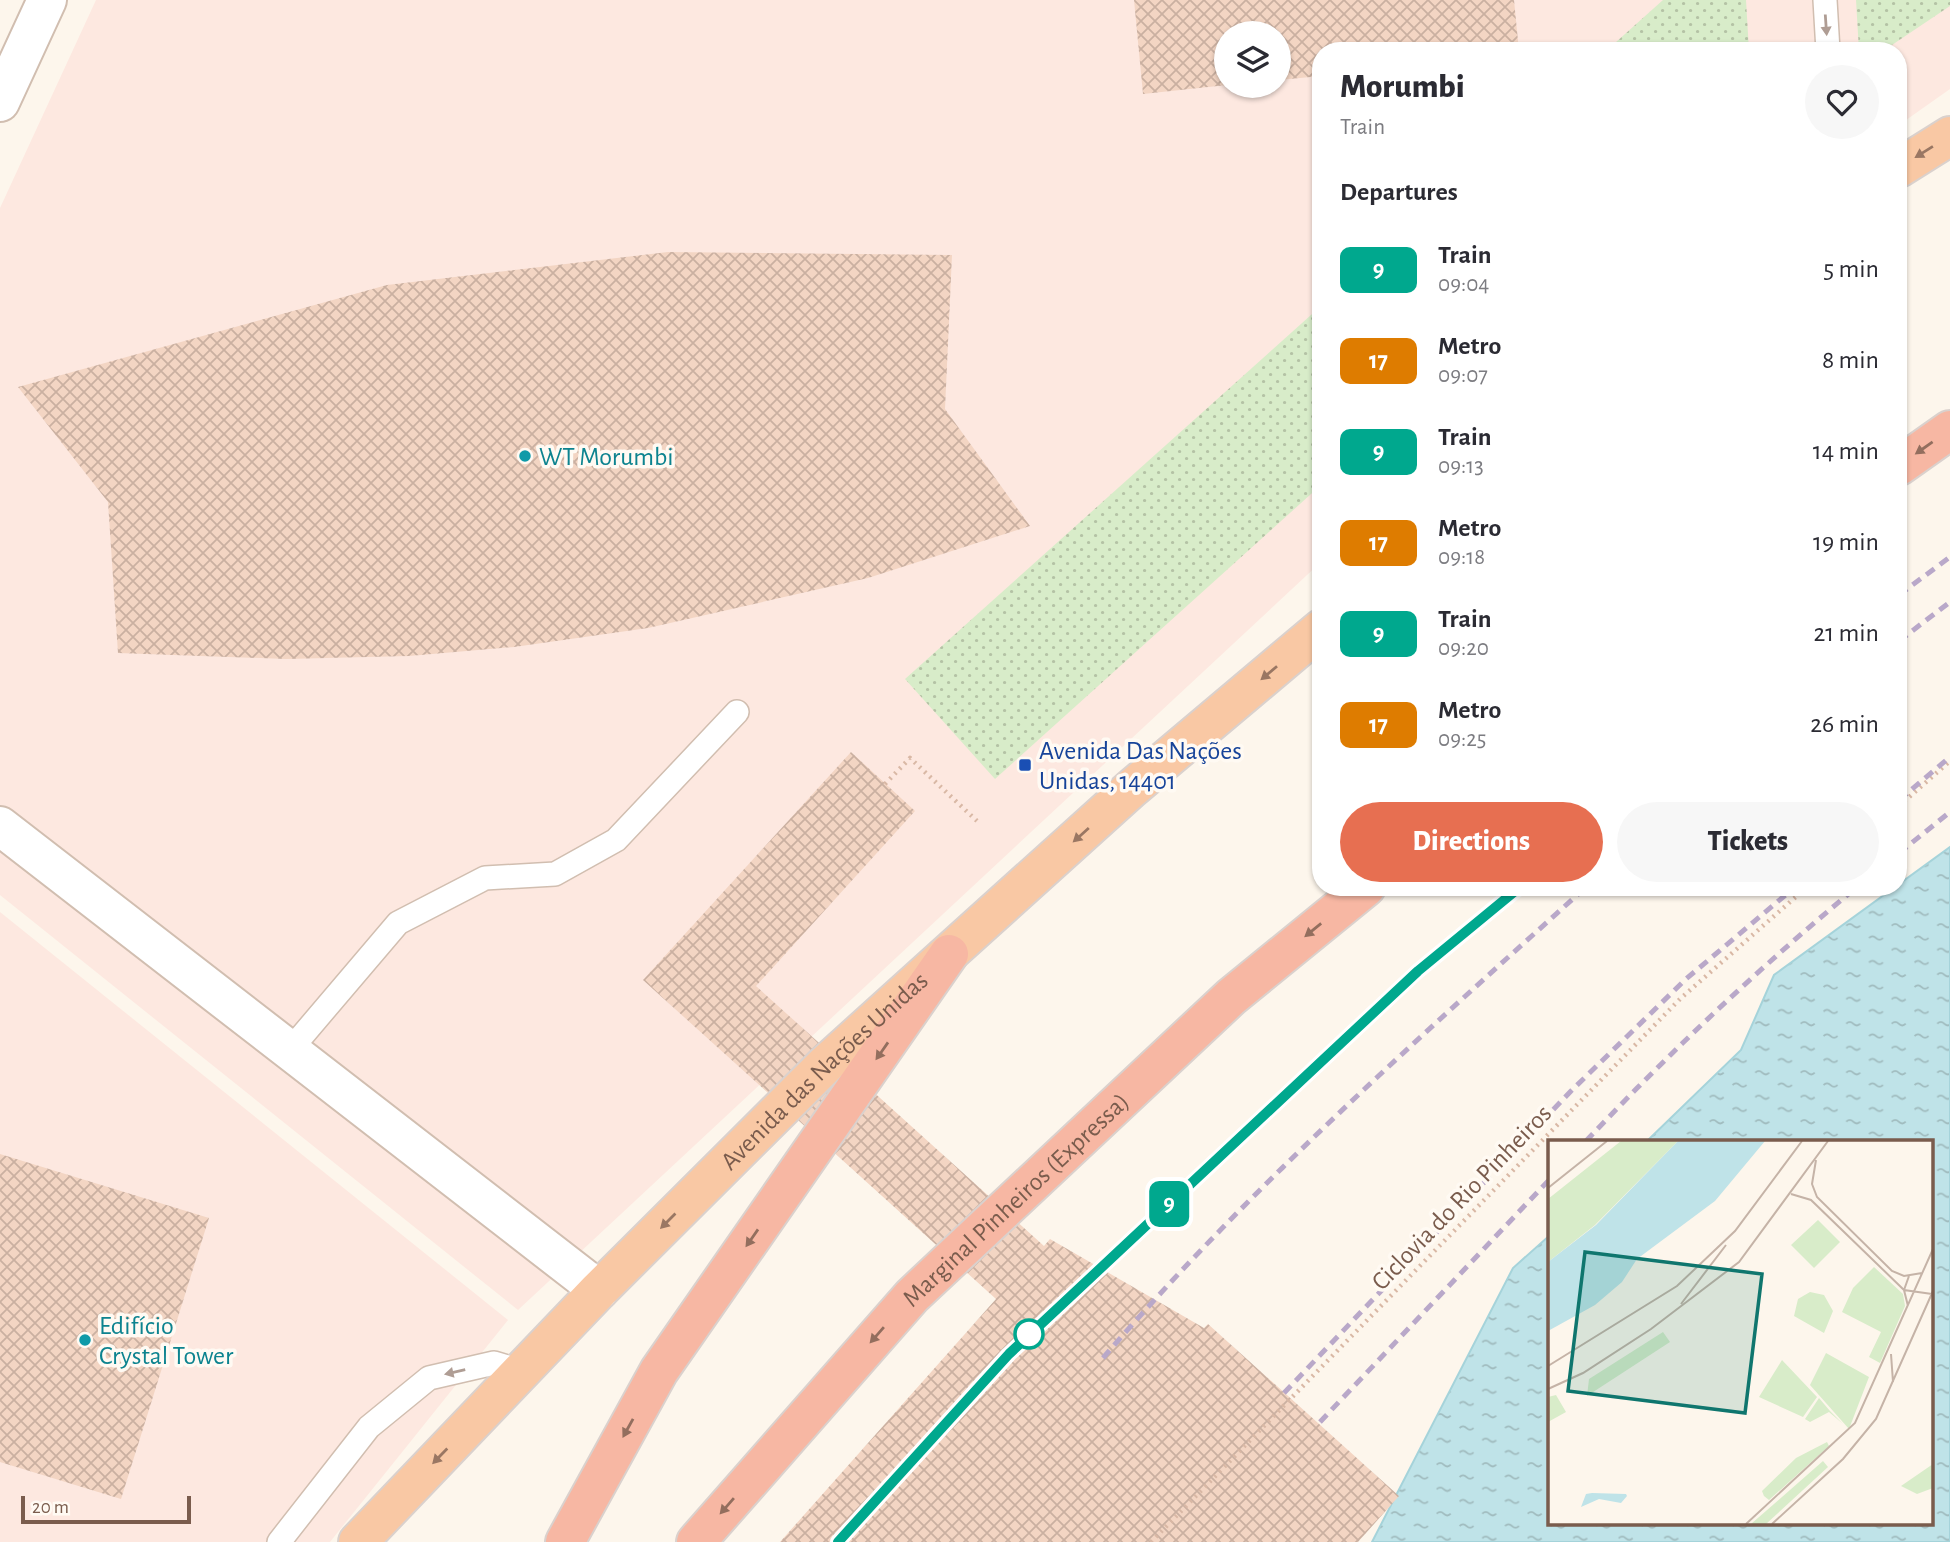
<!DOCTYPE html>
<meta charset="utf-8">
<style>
body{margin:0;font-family:"Alegreya Sans",sans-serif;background:#f7f7f7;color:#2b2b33;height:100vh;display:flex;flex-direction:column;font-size:26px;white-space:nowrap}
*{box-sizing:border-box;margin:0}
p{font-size:23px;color:#7c7c81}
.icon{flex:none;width:38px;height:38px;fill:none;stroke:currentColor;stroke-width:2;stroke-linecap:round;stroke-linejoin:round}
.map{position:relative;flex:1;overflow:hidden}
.sheet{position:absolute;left:1312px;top:42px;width:595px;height:854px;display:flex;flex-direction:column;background:#fff;border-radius:28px;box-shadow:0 2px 5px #0004}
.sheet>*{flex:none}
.badge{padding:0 14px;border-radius:10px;font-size:24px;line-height:46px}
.tools{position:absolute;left:1214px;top:21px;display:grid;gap:14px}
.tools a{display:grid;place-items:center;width:77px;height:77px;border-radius:50%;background:#fff;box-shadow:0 2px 5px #0004;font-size:35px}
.scale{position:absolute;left:21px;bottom:18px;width:170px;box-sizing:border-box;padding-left:7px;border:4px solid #7a5c4d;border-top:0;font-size:19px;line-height:24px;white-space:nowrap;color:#7a5c4d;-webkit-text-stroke:5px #fffaf3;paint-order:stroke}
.map>.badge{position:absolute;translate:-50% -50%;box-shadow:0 0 0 4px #fff}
h2{padding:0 28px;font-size:26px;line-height:63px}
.round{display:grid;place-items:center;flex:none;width:74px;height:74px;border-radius:37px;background:#f7f7f7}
.overview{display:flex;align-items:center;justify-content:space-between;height:119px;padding:0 28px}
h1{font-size:33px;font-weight:800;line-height:52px}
.cta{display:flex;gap:14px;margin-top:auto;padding:14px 28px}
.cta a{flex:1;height:80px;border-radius:42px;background:#e76f51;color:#fff;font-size:28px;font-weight:800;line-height:80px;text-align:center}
.cta a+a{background:#f7f7f7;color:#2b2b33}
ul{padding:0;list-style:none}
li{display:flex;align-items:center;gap:21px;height:91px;padding:0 28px}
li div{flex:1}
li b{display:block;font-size:26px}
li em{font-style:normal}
li .badge{min-width:77px;font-weight:700;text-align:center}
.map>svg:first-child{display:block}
</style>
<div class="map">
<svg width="1950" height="1542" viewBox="0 0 1950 1542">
<defs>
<pattern id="grass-dots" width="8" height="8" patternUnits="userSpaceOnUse" patternTransform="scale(1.75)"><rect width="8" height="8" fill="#d8ecc9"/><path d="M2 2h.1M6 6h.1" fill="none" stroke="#b4c2a5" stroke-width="1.8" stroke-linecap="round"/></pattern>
<pattern id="water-ripples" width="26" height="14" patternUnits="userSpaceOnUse" patternTransform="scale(1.75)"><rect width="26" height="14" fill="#bfe3e8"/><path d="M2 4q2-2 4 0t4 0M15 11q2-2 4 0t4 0" fill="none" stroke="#a0bbbe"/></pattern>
<pattern id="building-cross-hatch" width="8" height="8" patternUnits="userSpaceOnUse" patternTransform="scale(1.75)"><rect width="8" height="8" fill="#f3d5c3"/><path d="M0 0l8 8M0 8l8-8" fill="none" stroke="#cab0a1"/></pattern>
</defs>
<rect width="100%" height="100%" fill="#fdf6ec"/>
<g fill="#fde8e0" fill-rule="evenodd">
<path d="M96 0H1950V89L1899 125V51H1321V562L518 1310 0 895V208ZM1227 33H1279V86H1227Z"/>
<path d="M0 912 508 1320 330 1542H0Z"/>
</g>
<g fill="url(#grass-dots)">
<path d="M1663 0H1746L1749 51H1606Z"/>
<path d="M1856 0H1950V6L1883 51H1859Z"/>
<path d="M1321 306V485L995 779 905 679Z"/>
</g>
<path fill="url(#water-ripples)" stroke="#a5d3da" stroke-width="2" d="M1950 847V1542H1372L1513 1268 1549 1236V1523H1931V1141H1647L1741 1050 1774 975Z"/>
<g fill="url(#building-cross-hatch)">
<path d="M1134 0H1514L1519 51H1321V76L1279 80V33H1227V85L1143 94Z"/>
<path d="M668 252 952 255 945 409 1030 526 868 578 648 628 514 647 409 656 286 659 118 653 108 502 18 387 387 285Z"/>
<path d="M851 752 915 811 756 986 1044 1246 1050 1239 1204 1328 1208 1324 1399 1496 1358 1542H780L996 1299 643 980Z"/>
<path d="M0 1154 209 1218 121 1499 0 1462Z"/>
</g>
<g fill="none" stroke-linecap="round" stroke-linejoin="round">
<defs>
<g id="service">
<path d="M1825 0 1828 51"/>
<path d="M290 1050 398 923 485 878 555 874 616 840 737 712"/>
<path d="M279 1542 369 1427 429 1378 494 1363 521 1371"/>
</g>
<g id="minor">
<path d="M0 102 47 0"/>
<path d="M0 826 599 1290"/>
</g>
<g id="trunk">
<path d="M1899 168 1950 136"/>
<path id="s1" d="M358 1542 599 1290 826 1064 1131 789 1321 629"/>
</g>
<g id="motorway">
<path d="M1899 466 1950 430"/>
<path d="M565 1542 659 1371 949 954"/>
<path id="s2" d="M696 1542 912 1296 1231 997 1366 887"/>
</g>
</defs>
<use href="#service" stroke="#d1beb0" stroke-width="26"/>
<use href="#minor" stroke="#d1beb0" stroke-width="42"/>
<use href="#trunk" stroke="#dad1cd" stroke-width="42"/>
<use href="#motorway" stroke="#dad1cd" stroke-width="42"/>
<g stroke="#d9b8a5" stroke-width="4.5" stroke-dasharray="2 5" stroke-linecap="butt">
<path d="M885 784 910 758 977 821"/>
<path d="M1899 806 1950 761"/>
<path d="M1151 1542 1680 999 1807 887"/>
</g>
<use href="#service" stroke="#fff" stroke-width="23"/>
<use href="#minor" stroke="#fff" stroke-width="38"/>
<use href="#trunk" stroke="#f9c8a4" stroke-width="38"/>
<use href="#motorway" stroke="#f7b7a3" stroke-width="38"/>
<g stroke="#b9a8c9" stroke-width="5" stroke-dasharray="10 7" stroke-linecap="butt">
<path d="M1899 595 1950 557"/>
<path d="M1899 641 1950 602"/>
<path d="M1899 800 1950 757"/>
<path d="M1899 853 1950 812"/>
<path d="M1586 1141C1671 1051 1761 966 1857 887"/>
<path d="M1052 1313 1418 971 1521 887"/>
<path d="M1103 1358C1250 1187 1419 1038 1586 887"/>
<path d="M1284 1393 1571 1091 1686 979 1795 887"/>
<path d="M1320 1422 1549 1180"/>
</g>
</g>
<defs><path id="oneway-solid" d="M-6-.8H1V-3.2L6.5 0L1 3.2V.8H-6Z" transform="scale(1.75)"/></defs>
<g fill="#af9d94">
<use href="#oneway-solid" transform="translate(1826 25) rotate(86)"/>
<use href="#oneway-solid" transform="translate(455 1372) rotate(167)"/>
</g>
<g fill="#9a7763">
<use href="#oneway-solid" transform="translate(1924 152) rotate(148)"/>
<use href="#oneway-solid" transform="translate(1269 673) rotate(140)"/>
<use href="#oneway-solid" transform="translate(1081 835) rotate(138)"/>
<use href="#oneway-solid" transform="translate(668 1221) rotate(135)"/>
<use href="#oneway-solid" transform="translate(440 1456) rotate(134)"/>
</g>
<g fill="#936e5e">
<use href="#oneway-solid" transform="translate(1924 448) rotate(145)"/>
<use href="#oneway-solid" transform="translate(1313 930) rotate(141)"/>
<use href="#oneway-solid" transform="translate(882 1051) rotate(125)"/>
<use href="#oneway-solid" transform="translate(752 1238) rotate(125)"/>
<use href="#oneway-solid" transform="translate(877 1335) rotate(131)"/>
<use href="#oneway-solid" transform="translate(628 1428) rotate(119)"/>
<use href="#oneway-solid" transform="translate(727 1506) rotate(131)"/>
</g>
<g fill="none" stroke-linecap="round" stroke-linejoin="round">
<defs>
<path id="line" d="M838 1542 1009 1354 1418 971 1520 887"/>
</defs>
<use href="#line" stroke="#fff" stroke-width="16"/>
<use href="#line" stroke="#00a88e" stroke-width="10"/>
</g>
<g fill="#0f9aa8" stroke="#fffaf3" stroke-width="2.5">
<circle cx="525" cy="456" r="7"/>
<circle cx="85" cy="1340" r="7"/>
</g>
<rect fill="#1a4fb4" stroke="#fffaf3" stroke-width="2.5" x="1018" y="758" width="14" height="14" rx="3.5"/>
<circle fill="#fff" stroke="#00a88e" stroke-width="3.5" cx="1029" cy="1334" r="14"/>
<g text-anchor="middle" stroke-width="7" stroke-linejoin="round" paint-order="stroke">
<g font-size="26" fill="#0d838f" stroke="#fffaf3" text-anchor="start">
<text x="539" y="465">WT Morumbi</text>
<text x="99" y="1334">Edifício<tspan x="99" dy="30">Crystal Tower</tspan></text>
</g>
<g font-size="26" fill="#164399" stroke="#fffaf3" text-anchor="start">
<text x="1039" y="759">Avenida Das Nações<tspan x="1039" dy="30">Unidas, 14401</tspan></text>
</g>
<g font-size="26" fill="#7a5c4d" stroke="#fffaf3">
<text dy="9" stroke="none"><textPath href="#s1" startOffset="663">Avenida das Nações Unidas</textPath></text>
<text transform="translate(1461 1197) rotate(-46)" y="9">Ciclovia do Rio Pinheiros</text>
<text dy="9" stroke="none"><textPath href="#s2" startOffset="469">Marginal Pinheiros (Expressa)</textPath></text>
</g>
</g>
<g transform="translate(1548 1140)">
<rect width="385" height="385" fill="#fdf6ec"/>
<path d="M115 192 122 202 39 256 41 239ZM8 255 18 272 0 282V257Z" fill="#d8ecc9"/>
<path d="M73 1H130L47 85 0 122V59ZM270 80 292 102 266 128 243 105ZM326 127 355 154 357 166 332 223 321 217 333 192 294 172 305 148ZM262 152 276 155 285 171 276 193 246 176 250 159ZM278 213 321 237 301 289 262 245ZM234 220 269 257 255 277 211 257ZM271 258 282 271 295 284 281 272 262 282 257 279ZM279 302 281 306 221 360 216 356 214 351 248 318ZM275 321 280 327 218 384H203ZM385 324V348L369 354 353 346Z" fill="#d8ecc9"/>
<path d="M130 1H217L167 61 89 119 74 142 47 165 0 191V122L48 85ZM44 353 78 354 79 356 73 363 51 359 33 367 38 354Z" fill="#bfe3e8"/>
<path fill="none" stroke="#c5b3a7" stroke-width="2" d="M268 20 264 44 269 57 344 131 356 136 374 133M0 48 59 1M243 54 263 60 356 150 384 154M133 164 178 105M360 166 356 150 361 136M343 214 345 242M0 226 129 146 187 91 254 1M0 249 35 233 103 189 191 122 280 1M198 384 307 283 385 109M224 384 295 319 328 279 385 151"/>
<path fill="#0f766e" fill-opacity="0.15" stroke="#0f766e" stroke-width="3.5" d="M37 112 214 134 197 273 20 251Z"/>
<rect width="385" height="385" fill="none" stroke="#7a5c4d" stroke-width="3.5"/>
</g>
</svg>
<div class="tools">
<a><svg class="icon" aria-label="layers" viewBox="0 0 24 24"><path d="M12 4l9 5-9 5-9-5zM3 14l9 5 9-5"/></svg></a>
</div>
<div class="scale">20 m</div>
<b class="badge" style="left:1169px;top:1204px;background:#00a88e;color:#fff">9</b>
<section class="sheet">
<div class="overview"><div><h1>Morumbi</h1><p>Train</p></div><a class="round"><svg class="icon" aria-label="heart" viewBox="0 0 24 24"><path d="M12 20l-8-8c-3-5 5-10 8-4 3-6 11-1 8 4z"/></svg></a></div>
<h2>Departures</h2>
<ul>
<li><span class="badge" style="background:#00a88e;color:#fff">9</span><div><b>Train</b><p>09:04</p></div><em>5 min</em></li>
<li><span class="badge" style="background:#de7c00;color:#fff">17</span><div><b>Metro</b><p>09:07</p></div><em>8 min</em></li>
<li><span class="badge" style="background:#00a88e;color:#fff">9</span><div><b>Train</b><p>09:13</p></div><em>14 min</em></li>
<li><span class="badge" style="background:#de7c00;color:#fff">17</span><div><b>Metro</b><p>09:18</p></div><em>19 min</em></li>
<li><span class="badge" style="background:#00a88e;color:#fff">9</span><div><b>Train</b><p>09:20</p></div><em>21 min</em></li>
<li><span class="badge" style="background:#de7c00;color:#fff">17</span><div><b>Metro</b><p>09:25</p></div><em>26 min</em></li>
</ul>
<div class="cta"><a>Directions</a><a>Tickets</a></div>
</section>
</div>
